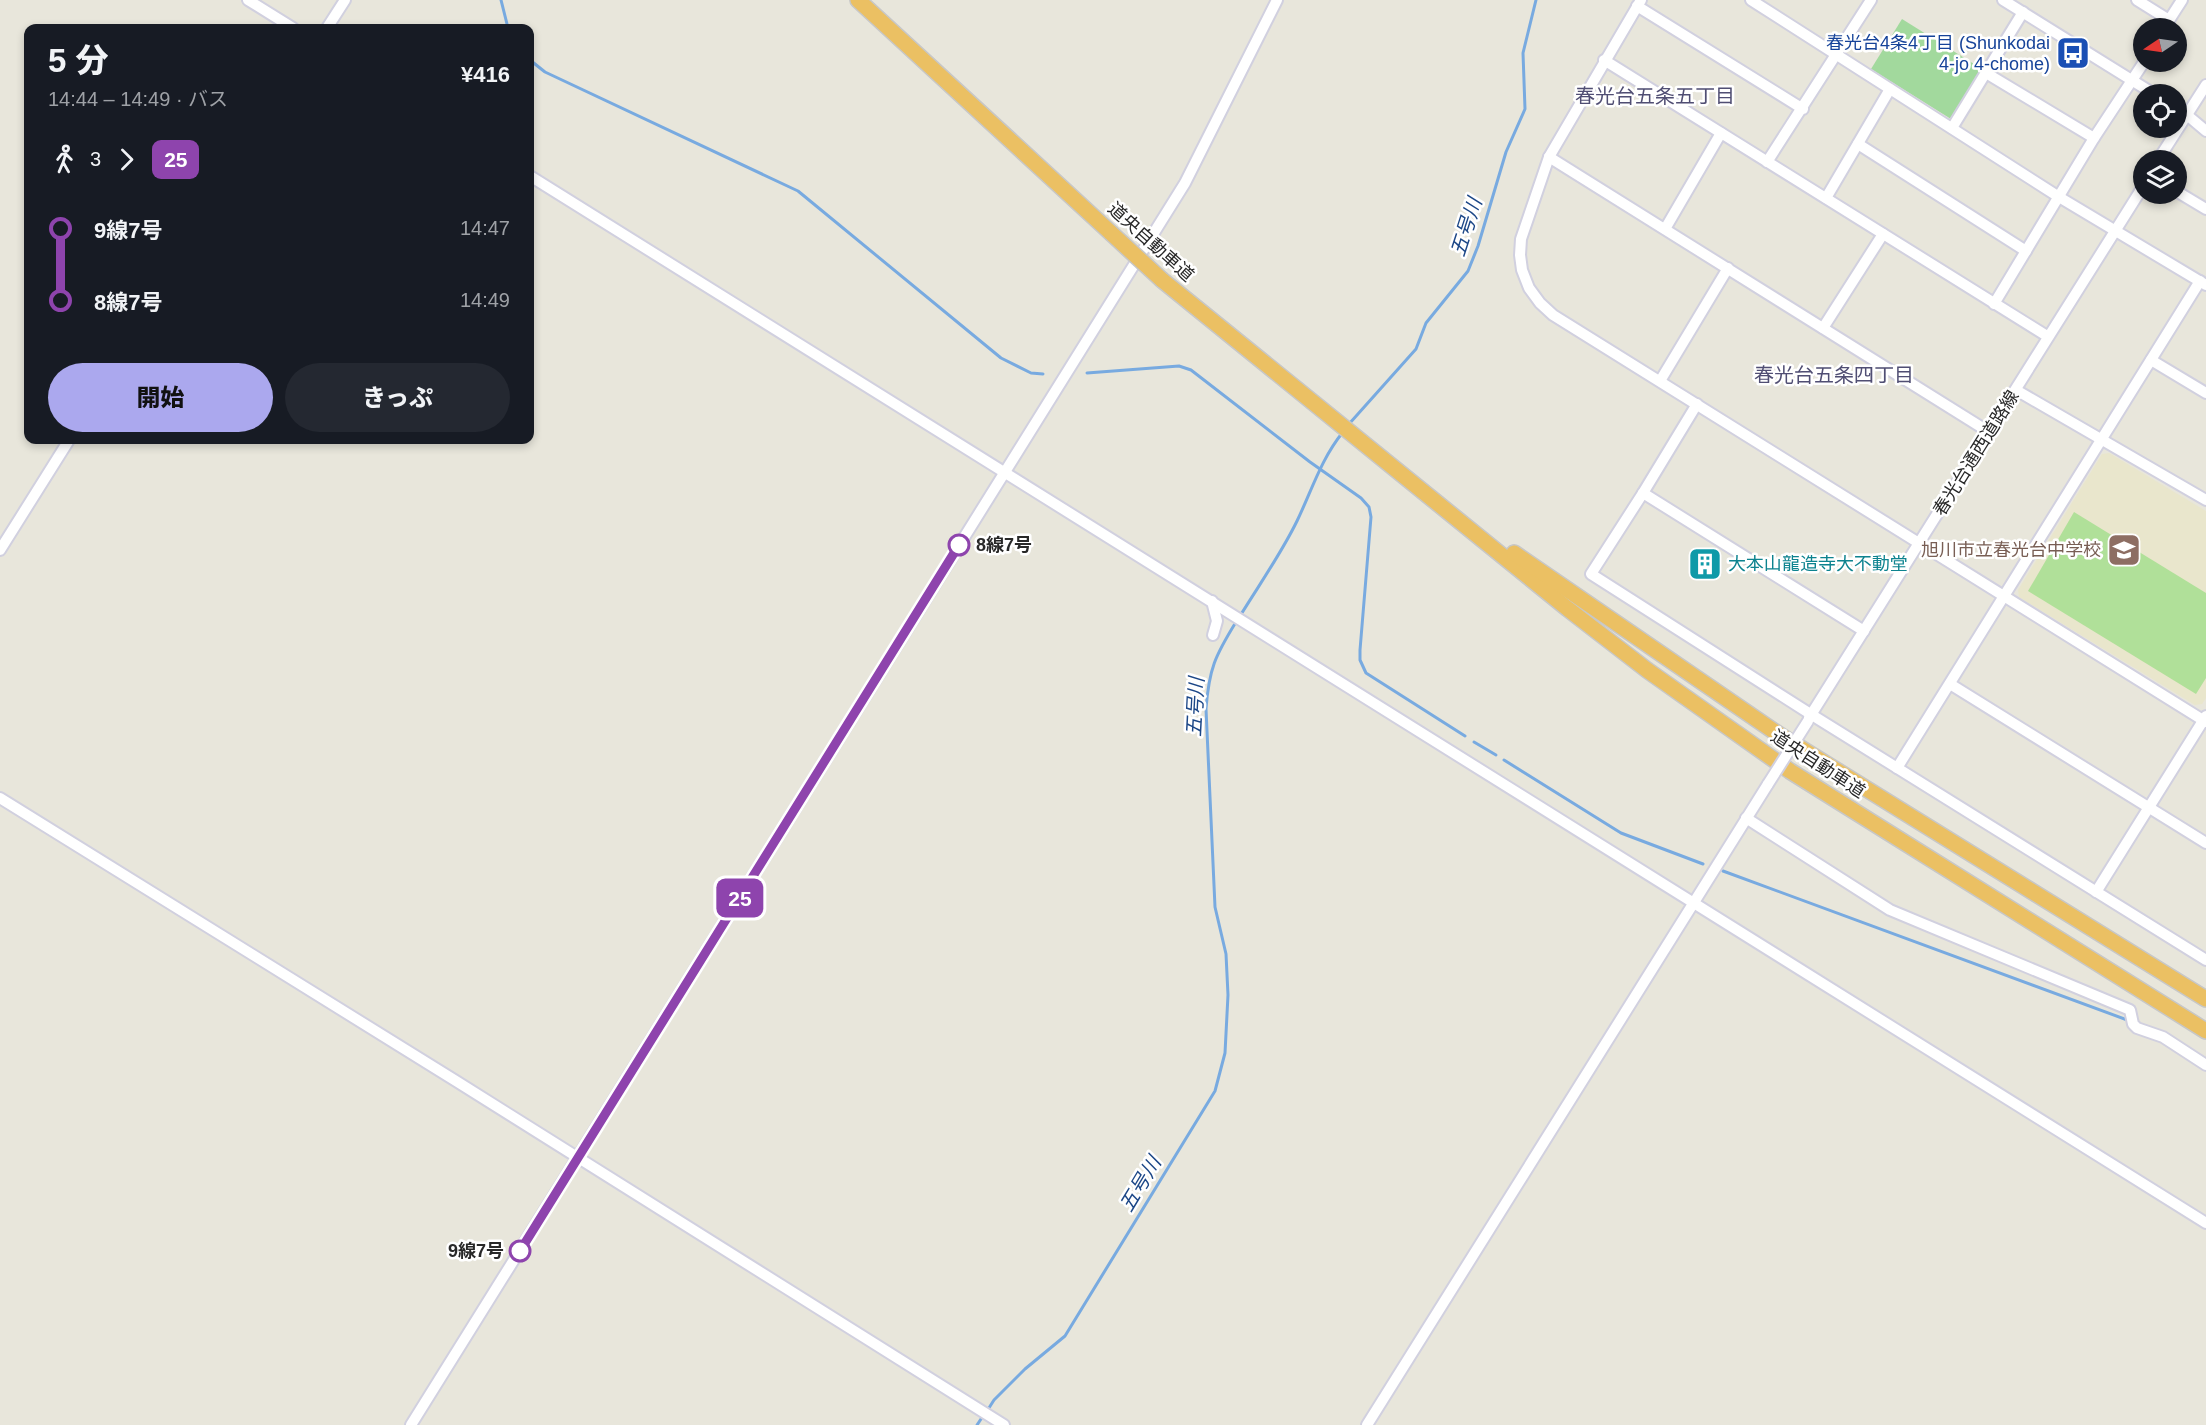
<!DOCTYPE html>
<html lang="ja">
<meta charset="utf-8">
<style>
body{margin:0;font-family:Helvetica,"Noto Sans JP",sans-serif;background:#242831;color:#f1f3f6;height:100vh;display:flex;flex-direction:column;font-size:22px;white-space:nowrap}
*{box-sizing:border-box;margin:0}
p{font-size:20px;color:#9ea1a6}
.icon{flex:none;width:33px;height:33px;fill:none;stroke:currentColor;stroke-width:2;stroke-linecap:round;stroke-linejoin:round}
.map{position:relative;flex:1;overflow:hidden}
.sheet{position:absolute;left:24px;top:24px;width:510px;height:420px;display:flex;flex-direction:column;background:#171b24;border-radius:12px;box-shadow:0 3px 9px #0003}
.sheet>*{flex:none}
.badge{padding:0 12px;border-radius:9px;font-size:21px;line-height:39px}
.needle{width:39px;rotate:257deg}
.fabs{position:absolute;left:2133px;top:18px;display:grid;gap:12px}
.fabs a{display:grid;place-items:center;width:54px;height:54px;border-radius:50%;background:#171b24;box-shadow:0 3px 9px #0003;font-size:30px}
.map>.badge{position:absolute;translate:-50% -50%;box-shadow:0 0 0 3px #fff}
.legs{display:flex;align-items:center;gap:9px;height:66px;padding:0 24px;font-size:20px}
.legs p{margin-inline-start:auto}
.head{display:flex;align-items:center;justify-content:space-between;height:102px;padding:0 24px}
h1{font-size:33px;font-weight:800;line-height:45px}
.primary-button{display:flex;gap:12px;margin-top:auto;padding:12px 24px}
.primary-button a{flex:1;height:69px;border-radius:36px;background:#aba8ee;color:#111;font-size:24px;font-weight:800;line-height:69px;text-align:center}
.primary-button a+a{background:#242831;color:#f1f3f6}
ul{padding:0 24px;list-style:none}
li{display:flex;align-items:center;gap:21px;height:72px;font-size:22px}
li i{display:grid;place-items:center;width:9px;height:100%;margin:0 8px;background:currentColor}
li i::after{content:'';width:15px;height:15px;margin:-8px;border:4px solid;border-radius:50%;background:#171b24}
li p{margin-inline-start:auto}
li:first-child i{background:linear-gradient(#0000 50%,currentColor 0)}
li:last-child i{background:linear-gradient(currentColor 50%,#0000 0)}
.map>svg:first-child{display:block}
</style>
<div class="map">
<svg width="2206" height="1425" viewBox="0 0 2206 1425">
<rect width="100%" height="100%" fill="#e8e6db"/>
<path fill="#e9e6cc" d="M2109 453 2206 511V698L2202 704 2195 705 2019 597 2018 590 2102 454Z"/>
<path fill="#a2d99d" d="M1902 19 1982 69 1951 119 1871 69Z"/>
<path fill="#b0e099" d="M2074 512 2206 593V678L2196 694 2028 591Z"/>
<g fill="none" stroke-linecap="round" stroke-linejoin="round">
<g stroke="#78aae0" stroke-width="3">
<path d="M501 0 508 28"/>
<path d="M530 60 545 72 798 191 1001 358 1031 373 1043 374"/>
<path d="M1087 373 1179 366 1191 370 1310 462 1361 498 1369 507 1371 517 1360 650V660L1366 673 1465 736"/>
<path d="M1349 424 1416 349 1426 323 1468 271 1478 246 1506 152 1525 109 1523 53 1536 0"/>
<path d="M1240 616C1259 585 1281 554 1297 521 1312 490 1321 459 1343 432"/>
<path d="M1474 742 1496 755"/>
<path d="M1504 760 1621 833 1703 864"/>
<path d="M1723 871 2130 1021"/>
<path d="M987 1411 994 1400 1025 1369 1065 1336 1215 1091 1225 1053 1228 995 1226 954 1215 907 1206 709C1209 669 1215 656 1236 622"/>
<path d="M977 1425 983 1416"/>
</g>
<defs>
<g id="minor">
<path d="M248 0 293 28"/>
<path d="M1641 0 1549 157 1521 239 1520 255 1522 270 1529 288 1540 303 1553 315 2206 722"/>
<path d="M1751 0 2059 197 2206 285"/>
<path d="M2003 0 2154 94"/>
<path d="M2137 0 2169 20"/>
<path d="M1637 6 1803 109"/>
<path d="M327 28 345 0"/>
<path d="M2164 28 2182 0"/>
<path d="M1604 60 2047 336"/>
<path d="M1986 73 2094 138"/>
<path d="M2176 108 2187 115 2206 131"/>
<path d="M1952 128 2023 12"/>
<path d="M1858 144 2026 251"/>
<path d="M1549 157 1989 432"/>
<path d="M2158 160 2206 85"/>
<path d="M1767 162 1871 0"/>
<path d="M530 176 2206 1223"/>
<path d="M2176 191 2206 209"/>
<path d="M1826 198 1890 89"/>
<path d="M1665 229 1721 133"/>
<path d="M1994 304 2094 138 2144 62"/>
<path d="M1823 328 1883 234"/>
<path d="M2151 360 2206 393"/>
<path d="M1660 381 1728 268"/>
<path d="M2016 390 2206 500"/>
<path d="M1697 404 1643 493 1591 574 1812 715 2206 960"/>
<path d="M1643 493 1864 631"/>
<path d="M0 550 69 440"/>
<path d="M1212 601 1217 621 1213 635"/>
<path d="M1950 684 2206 843"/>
<path d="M1809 718 2144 185"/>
<path d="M1897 768 2200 281"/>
<path d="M0 798 456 1081 1004 1425"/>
<path d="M1746 818 1890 910 2130 1010 2133 1024 2137 1028 2163 1037 2206 1065"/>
<path d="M2096 892 2206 716"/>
<path d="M411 1425 1185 183 1277 0"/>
<path d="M1367 1425 1768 784"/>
</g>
<g id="highway">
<path d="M858 0 1111 233"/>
<path d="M1162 280 1568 609 1647 670 1790 771 2206 1031"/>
<path d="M1514 553 1781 736 2206 999"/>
</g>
</defs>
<use href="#minor" stroke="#d1d0df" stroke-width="14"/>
<use href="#highway" stroke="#c7c7c7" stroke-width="18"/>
<use href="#minor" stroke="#fff" stroke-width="10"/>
<use href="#highway" stroke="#ebc063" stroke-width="15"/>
<defs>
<path id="minor-bridge" d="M1768 784 1808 721"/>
<path id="highway-bridge" d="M1111 233 1162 280"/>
</defs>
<use href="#minor-bridge" stroke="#d1d0df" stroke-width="14" stroke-linecap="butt"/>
<use href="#highway-bridge" stroke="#c7c7c7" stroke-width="18" stroke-linecap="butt"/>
<use href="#minor-bridge" stroke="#fff" stroke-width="10"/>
<use href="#highway-bridge" stroke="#ebc063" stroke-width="15"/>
</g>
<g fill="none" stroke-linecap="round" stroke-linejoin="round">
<defs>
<path id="line-1" d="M520 1251 959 545"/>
</defs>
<use href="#line-1" stroke="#fff" stroke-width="14"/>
<use href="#line-1" stroke="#8e44ad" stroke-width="9"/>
</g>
<defs>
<symbol id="bus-square" viewBox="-11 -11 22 22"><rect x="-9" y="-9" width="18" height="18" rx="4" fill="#1a4fb4" stroke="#fff"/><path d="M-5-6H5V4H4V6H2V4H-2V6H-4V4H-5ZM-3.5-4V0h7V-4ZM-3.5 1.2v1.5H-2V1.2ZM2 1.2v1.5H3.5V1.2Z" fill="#fff"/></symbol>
<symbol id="school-square" viewBox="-11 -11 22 22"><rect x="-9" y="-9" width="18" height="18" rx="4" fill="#8d6e63" stroke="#fff"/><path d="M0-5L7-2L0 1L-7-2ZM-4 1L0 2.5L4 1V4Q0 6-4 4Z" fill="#fff"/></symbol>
<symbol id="building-square" viewBox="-11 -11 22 22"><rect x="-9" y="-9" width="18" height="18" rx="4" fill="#0f9aa8" stroke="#fff"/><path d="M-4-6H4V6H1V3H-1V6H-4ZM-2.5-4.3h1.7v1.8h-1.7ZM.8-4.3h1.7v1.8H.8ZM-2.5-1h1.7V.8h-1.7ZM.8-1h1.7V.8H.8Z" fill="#fff"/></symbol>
</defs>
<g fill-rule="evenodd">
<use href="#bus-square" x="2054" y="34" width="38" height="38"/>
<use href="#school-square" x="2105" y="531" width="38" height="38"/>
<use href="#building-square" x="1686" y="545" width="38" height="38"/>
</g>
<g fill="#fff" stroke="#8e44ad" stroke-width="3">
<circle cx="959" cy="545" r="10"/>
<circle cx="520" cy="1251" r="10"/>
</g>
<g text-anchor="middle" stroke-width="5" stroke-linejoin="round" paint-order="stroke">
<g font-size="18" fill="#164399" stroke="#fff" text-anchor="end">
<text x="2050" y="49">春光台4条4丁目 (Shunkodai<tspan x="2050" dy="21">4-jo 4-chome)</tspan></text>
</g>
<g font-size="18" fill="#282828" stroke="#fff">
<text transform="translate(1151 242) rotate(42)" y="6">道央自動車道</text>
<text transform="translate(1976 453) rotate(-58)" y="6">春光台通西道路線</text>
<text transform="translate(1818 764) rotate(33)" y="6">道央自動車道</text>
</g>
<g font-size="18" font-weight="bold" fill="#282828" stroke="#fff" text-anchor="start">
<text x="976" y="551">8線7号</text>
<text x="504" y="1257" text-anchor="end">9線7号</text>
</g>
<g font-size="18" fill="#785e54" stroke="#fff" text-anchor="end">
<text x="2101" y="556">旭川市立春光台中学校</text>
</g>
<g font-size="18" fill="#0d838f" stroke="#fff" text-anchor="start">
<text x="1728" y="570">大本山龍造寺大不動堂</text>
</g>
<g font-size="20" fill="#504e73" stroke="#fff">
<text x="1655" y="103">春光台五条五丁目</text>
<text x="1834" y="382">春光台五条四丁目</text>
</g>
<g font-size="20" font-style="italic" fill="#1c4787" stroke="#fff">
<text transform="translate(1466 227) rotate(-72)" y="7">五号川</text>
<text transform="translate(1195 707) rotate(-87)" y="7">五号川</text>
<text transform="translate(1140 1184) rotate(-59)" y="7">五号川</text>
</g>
</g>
</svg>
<div class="fabs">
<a><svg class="needle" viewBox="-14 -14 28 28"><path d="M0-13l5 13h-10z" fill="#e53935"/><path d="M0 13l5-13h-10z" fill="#9ea1a6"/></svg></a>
<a><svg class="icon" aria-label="locate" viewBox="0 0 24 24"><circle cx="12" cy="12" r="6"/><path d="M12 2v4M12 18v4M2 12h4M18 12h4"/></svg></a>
<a><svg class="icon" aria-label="layers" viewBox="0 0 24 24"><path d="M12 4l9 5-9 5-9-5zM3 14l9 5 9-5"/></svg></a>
</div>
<b class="badge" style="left:740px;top:898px;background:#8e44ad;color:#fff">25</b>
<section class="sheet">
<div class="head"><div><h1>5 分</h1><p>14:44 – 14:49 · バス</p></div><b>¥416</b></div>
<div class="legs"><svg class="icon" aria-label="walk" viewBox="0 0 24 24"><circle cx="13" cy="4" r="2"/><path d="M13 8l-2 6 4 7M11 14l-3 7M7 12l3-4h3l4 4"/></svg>3<svg class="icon" aria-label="forward" viewBox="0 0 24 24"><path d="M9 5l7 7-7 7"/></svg><b class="badge" style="background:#8e44ad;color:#fff">25</b></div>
<ul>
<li><i style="color:#8e44ad"></i><b>9線7号</b><p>14:47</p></li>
<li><i style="color:#8e44ad"></i><b>8線7号</b><p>14:49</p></li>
</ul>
<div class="primary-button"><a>開始</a><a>きっぷ</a></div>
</section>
</div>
